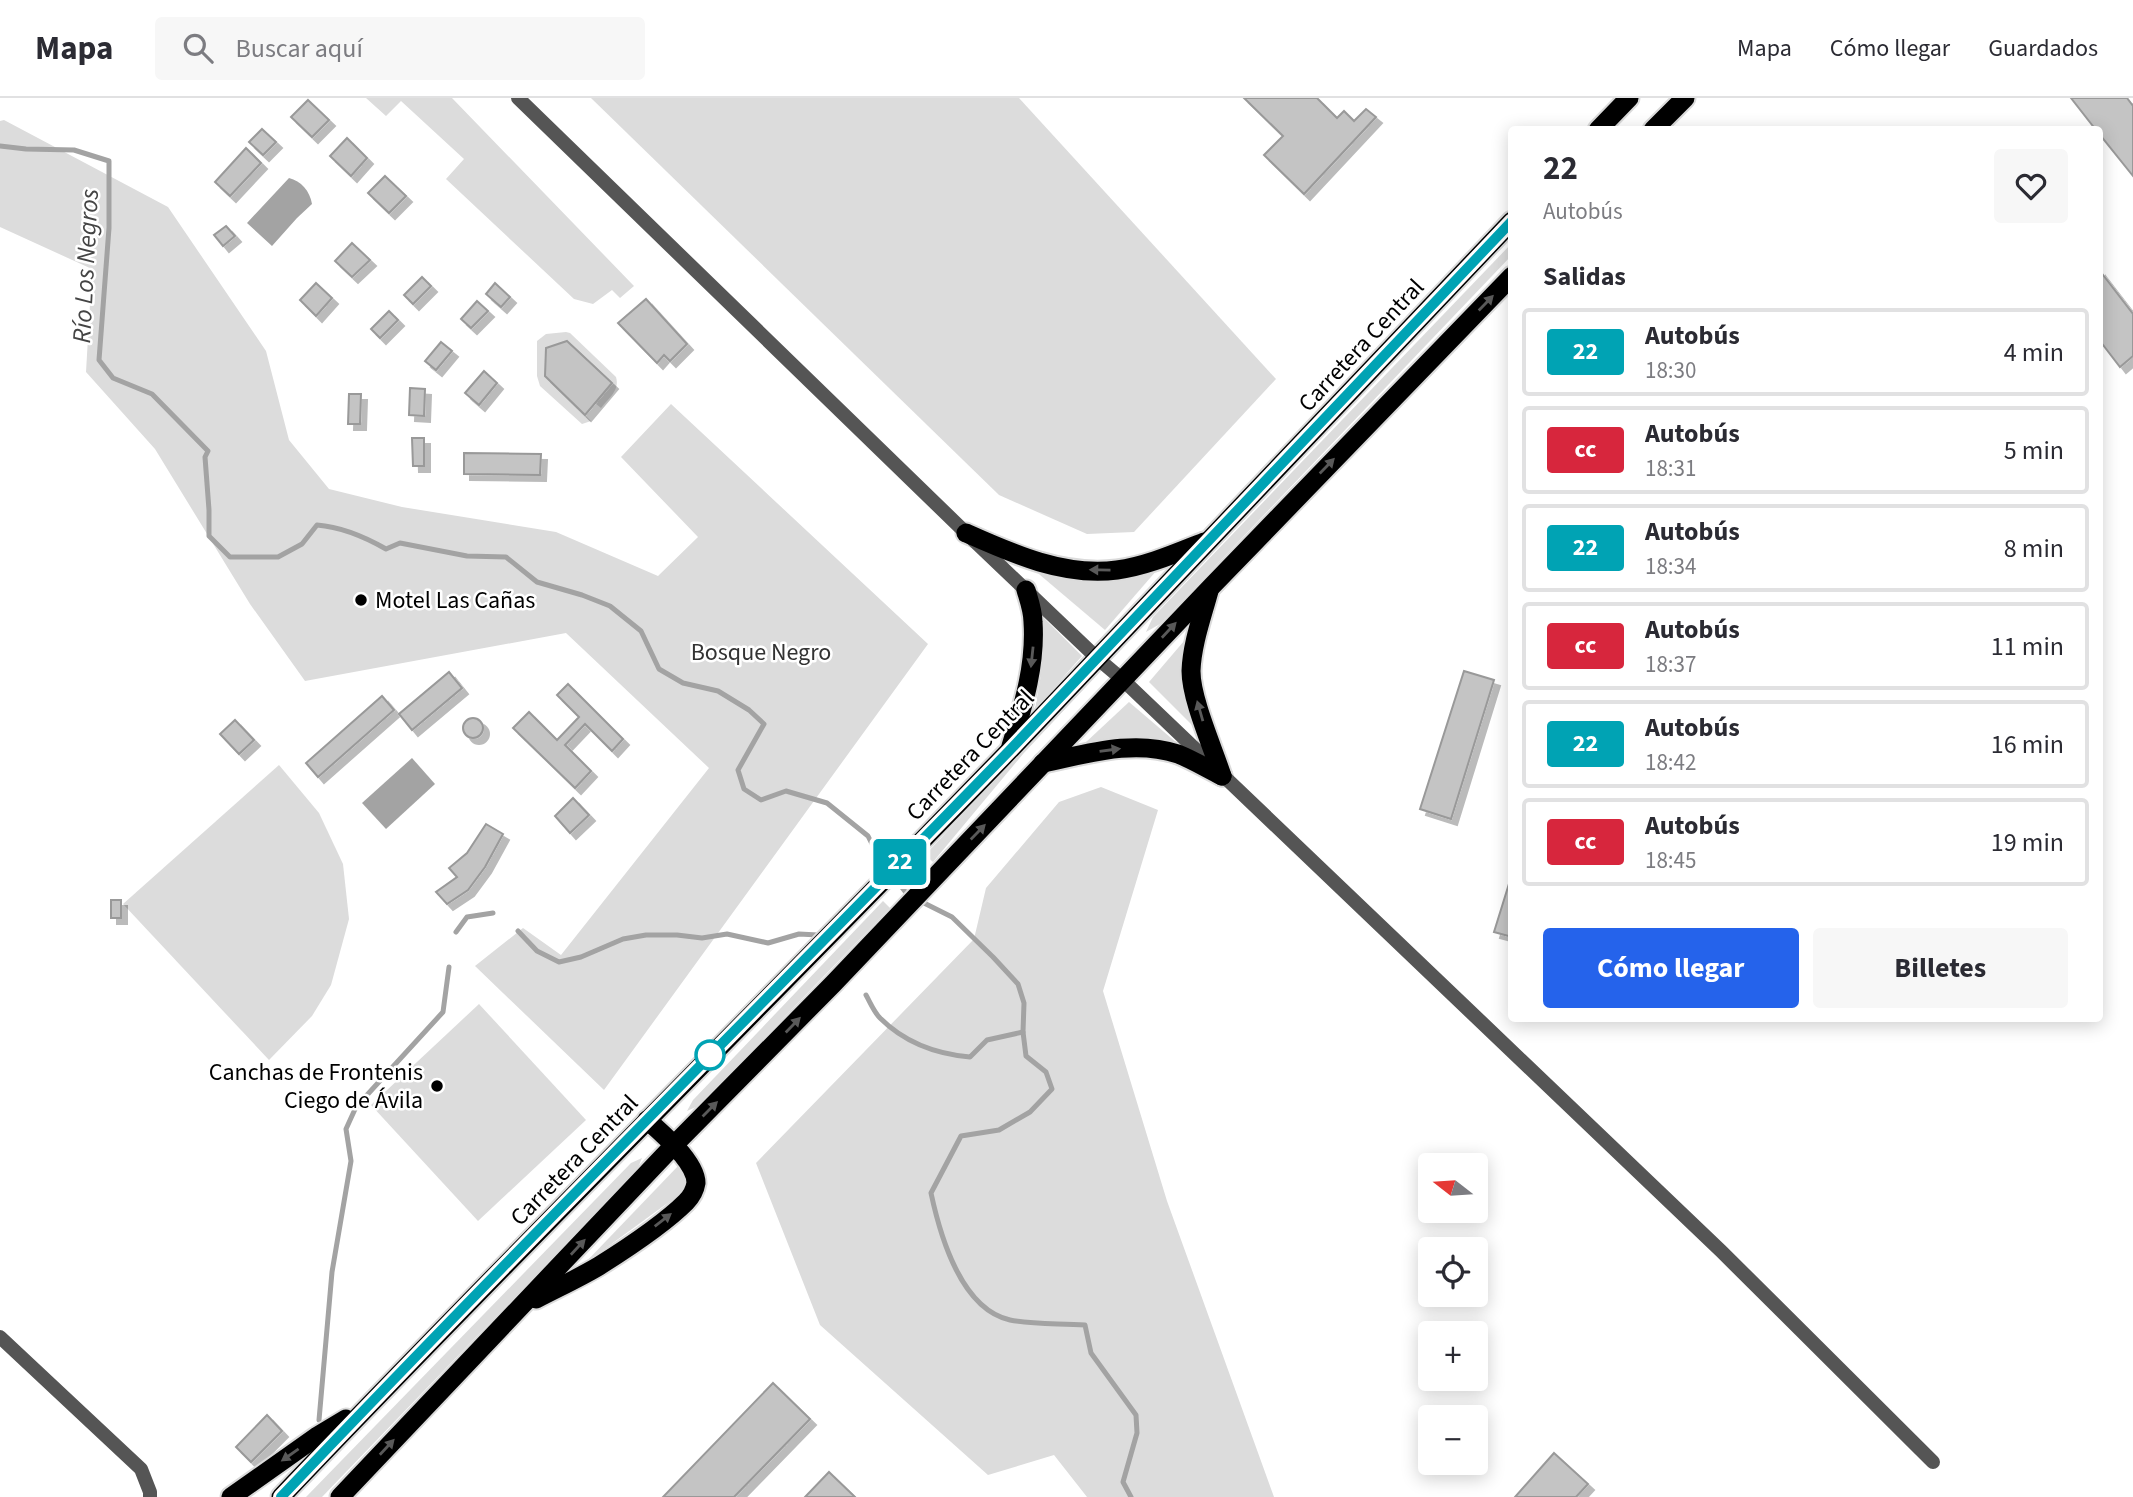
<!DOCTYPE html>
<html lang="es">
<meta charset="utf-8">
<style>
body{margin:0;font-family:"Source Sans 3",sans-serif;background:#f7f7f7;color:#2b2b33;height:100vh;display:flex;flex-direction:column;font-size:26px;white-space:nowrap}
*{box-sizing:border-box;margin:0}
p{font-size:23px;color:#7c7c81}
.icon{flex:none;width:38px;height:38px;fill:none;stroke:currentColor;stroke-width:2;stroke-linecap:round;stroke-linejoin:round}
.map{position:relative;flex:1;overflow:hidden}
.drawer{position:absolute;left:1508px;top:28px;width:595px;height:896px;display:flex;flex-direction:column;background:#fff;border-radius:7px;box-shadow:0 4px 18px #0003}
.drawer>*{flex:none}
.badge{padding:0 14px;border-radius:5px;font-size:24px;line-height:46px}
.needle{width:46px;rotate:287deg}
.controls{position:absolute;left:1418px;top:1055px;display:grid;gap:14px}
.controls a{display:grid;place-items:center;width:70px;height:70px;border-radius:7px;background:#fff;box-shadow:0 4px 18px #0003;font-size:35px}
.map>.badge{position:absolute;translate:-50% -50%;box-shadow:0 0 0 4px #fff}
h2{padding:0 35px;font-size:26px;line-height:63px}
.round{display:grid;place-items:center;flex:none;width:74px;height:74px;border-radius:7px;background:#f7f7f7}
.headline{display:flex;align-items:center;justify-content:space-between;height:119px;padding:0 35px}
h1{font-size:33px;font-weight:700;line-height:52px}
.action{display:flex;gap:14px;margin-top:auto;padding:14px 35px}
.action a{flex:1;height:80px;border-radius:7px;background:#2563eb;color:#fff;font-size:28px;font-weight:700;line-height:80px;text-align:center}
.action a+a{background:#f7f7f7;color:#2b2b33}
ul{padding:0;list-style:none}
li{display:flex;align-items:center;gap:21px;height:88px;margin:0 14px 10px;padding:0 21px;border:4px solid #e1e1e2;border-radius:7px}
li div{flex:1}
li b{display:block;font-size:26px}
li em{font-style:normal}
li .badge{min-width:77px;font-weight:700;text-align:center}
header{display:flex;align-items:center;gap:42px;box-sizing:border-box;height:98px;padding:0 35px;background:#fff;border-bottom:2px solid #e1e1e2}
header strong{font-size:33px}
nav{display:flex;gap:38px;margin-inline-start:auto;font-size:24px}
.search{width:490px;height:63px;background:#f7f7f7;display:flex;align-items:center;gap:18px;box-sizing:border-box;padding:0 24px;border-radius:7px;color:#7c7c81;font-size:26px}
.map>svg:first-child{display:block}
</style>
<header>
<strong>Mapa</strong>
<div class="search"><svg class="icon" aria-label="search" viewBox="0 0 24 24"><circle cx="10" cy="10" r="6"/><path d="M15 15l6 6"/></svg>Buscar aquí</div>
<nav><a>Mapa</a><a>Cómo llegar</a><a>Guardados</a></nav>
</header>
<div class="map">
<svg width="2133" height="1399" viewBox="0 0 2133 1399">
<defs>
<filter id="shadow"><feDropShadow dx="6" dy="6" stdDeviation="0" flood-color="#0004"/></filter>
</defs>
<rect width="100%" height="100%" fill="#fff"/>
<g fill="#dcdcdc">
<path d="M366 0H452L634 188 620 200 612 192 593 206 574 201 446 81 464 61 401 3 386 18Z"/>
<path d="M591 0H1019L1276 281 1134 434 1087 436 999 397Z"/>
<path d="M4 22 168 109 266 253 289 342 329 391 402 409 556 434 658 478 698 439 621 359 671 306 928 546 604 992 475 868 523 830 561 857 709 670 566 535 305 583 250 506 155 351 86 274 92 171 0 129V23Z"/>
<path d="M1512 145V157L1160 526 1146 534 1153 519Z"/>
<path d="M566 234 570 235 616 279C620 292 609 300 601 310L595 305 612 285 567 243 546 250V278L591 323 582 326 540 288 537 278V243L546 236Z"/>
<path d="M1033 471 1157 472 1105 532Z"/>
<path d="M1043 519 1082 558 1035 611 1041 577Z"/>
<path d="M1190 536 1184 581 1186 603 1192 627 1149 584Z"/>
<path d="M1092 582 1023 656 933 764 925 757 1087 585Z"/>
<path d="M1129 604 1184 651 1084 646Z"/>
<path d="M279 667 319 715 343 766 349 821 331 887 312 918 269 962 123 806Z"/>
<path d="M1101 689 1158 712 1103 893 1167 1103 1274 1399H1087L1054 1357 988 1377 820 1227 756 1065 974 841 986 790 1059 704Z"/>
<path d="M883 803 890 810 698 1008 687 1013 693 1002Z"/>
<path d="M479 906 586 1022 478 1123 371 1007Z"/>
<path d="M642 1060 637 1072 322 1399H306L631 1065Z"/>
<path d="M679 1067H681C686 1079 688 1085 680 1096L584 1166Z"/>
</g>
<g fill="#a3a3a3">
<path d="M289 80C301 83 310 93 312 106L297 120 272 148 247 125Z"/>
<path d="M412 660 435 686 386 731 362 705Z"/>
</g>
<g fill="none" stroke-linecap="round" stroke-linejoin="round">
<g stroke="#a3a3a3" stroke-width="5">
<path d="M0 48 26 51 74 52 109 63V130L99 262 113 280 152 296 208 353 205 359 209 412V438L230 459H278L302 446 317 427C342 429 365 439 386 451L400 445 467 458 506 459 537 484 582 497 610 508 641 533 659 571 683 585 718 593 749 612 764 626 738 672 744 691 761 702 786 693 827 705 868 738 878 758 907 796 911 798"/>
<path d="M920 803 952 819 993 859 1018 886 1024 905 1023 934 1026 958 1046 974 1052 991 1030 1014 999 1032 961 1038 931 1095C940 1137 961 1211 1010 1222 1034 1227 1060 1225 1085 1227L1091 1255 1136 1317 1137 1335 1123 1384 1131 1399"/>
<path d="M518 833 537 853 559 864 581 859 623 841 646 837H677L702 840 727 836 768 845 799 836 818 837"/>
<path d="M456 834 467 819 493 815"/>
<path d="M866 897C870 904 874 914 880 920 905 945 936 956 970 959L987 942 1023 934"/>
<path d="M319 1322 332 1174 351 1063 346 1031 356 1009 443 914 449 869"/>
</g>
</g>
<g fill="#c4c4c4" stroke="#999" stroke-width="2" filter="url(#shadow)">
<path d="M1244 0H1317L1337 20 1344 13 1354 23 1366 11 1376 19 1304 96 1264 57 1283 38Z"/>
<path d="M2071 0H2127L2133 8V78L2100 37V32H2096Z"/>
<path d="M308 2 329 22 312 39 291 19Z"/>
<path d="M262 31 276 44 263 57 249 44Z"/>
<path d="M347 40 367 60 351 78 330 58Z"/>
<path d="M246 50 261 65 230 98 215 84Z"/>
<path d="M385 78 406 98 389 115 368 95Z"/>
<path d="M226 128 235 138 223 148 214 137Z"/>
<path d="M352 145 370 162 352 179 335 163Z"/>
<path d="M2100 173 2133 216V258L2120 269 2100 243Z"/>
<path d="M422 179 431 188 413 206 404 197Z"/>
<path d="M316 185 332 200 316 218 300 202Z"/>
<path d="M495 185 510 199 501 209 486 196Z"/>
<path d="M646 201 687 246 670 263 664 257 657 265 618 225Z"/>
<path d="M477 203 488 213 471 230 461 221Z"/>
<path d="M389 213 398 222 380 240 371 231Z"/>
<path d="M567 243 612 285 585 317 545 278 546 250Z"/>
<path d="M441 244 452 253 436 272 425 263Z"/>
<path d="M484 273 497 285 479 307 465 295Z"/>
<path d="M410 290 425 291 424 318 409 317Z"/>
<path d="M349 296H361L360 326H348Z"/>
<path d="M412 340H424V368H413Z"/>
<path d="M464 355 541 356 540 377 464 376Z"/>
<path d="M1464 573 1494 582 1451 721 1420 711Z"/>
<path d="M449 574 462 590 412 632 399 616Z"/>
<path d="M568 586 623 641 612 653 585 626 565 647 591 673 575 690 513 630 529 614 557 642 579 619 557 597Z"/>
<path d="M382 598 394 612 318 679 306 665Z"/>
<circle cx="473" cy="630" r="10"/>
<path d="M235 622 254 642 239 656 220 636Z"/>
<path d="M573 700 589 717 570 735 555 718Z"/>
<path d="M486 726 503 736 485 769 468 792 447 806 436 794 457 779 449 770 467 755Z"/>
<path d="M1512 776V839L1494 834Z"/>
<rect x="111" y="802" width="10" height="18"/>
<path d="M773 1285 810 1321 734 1399H663Z"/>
<path d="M267 1317 282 1333 251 1364 236 1349Z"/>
<path d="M1554 1355 1588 1386 1576 1399H1515Z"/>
<path d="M829 1374 855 1399H805Z"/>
</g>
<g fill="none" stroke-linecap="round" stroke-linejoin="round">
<defs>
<g id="trunk">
<path d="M1598 32 1629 0"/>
<path d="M1653 32 1685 0"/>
<path d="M966 435C1013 456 1064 479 1117 472 1147 468 1176 455 1204 444"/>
<path d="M1209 493C1202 519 1192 546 1191 573 1191 601 1213 650 1222 678"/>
<path d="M1011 648C1023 608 1036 567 1033 524 1033 513 1029 502 1026 492"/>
<path d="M1043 665C1087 656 1133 641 1178 656 1193 662 1208 671 1222 678"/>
<path d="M536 1201C557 1190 579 1180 599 1168 626 1151 664 1126 686 1104 691 1099 695 1091 696 1085 696 1064 661 1034 647 1022"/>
<path d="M231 1399 316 1339 346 1321"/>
<path d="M281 1399C521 1147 768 903 1009 653 1178 477 1345 299 1512 123"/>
<path d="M340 1399 675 1046 833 886 1211 489 1512 178"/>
</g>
</defs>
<use href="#trunk" stroke="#dbdbdb" stroke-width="23"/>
<g stroke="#555" stroke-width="14">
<path d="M1123 582 1721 1153 1933 1364"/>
<path d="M0 1239 141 1371 150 1394V1399"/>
</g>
<path stroke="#555" stroke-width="14" d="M518 0 966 435 1097 560 1123 582"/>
<use href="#trunk" stroke="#000" stroke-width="19"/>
</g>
<defs><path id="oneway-solid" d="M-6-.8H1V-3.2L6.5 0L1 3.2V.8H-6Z" transform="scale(1.75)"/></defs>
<g fill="#595959">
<use href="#oneway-solid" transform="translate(1486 205) rotate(-46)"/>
<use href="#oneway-solid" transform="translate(1327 368) rotate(-46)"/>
<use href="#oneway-solid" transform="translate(1100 472) rotate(-179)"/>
<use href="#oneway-solid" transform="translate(1169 532) rotate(-47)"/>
<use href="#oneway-solid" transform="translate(1032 559) rotate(96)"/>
<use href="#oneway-solid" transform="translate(1200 613) rotate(-106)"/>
<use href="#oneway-solid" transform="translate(1110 652) rotate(-8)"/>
<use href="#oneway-solid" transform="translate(978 734) rotate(-46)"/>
<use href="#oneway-solid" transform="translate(793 927) rotate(-46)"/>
<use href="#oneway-solid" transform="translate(710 1011) rotate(-45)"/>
<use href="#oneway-solid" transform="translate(663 1122) rotate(-38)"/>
<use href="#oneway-solid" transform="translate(578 1149) rotate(-47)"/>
<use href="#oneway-solid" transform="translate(387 1349) rotate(-47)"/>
<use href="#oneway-solid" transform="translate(290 1357) rotate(145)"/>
</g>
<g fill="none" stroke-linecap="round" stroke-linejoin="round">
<defs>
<path id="line" d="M281 1399C520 1147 767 902 1009 653 1178 477 1344 299 1512 123"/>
</defs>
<use href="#line" stroke="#fff" stroke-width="16"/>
<use href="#line" stroke="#00a3b4" stroke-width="10"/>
</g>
<g fill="#000" stroke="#fff" stroke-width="2.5">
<circle cx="361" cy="502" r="7"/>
<circle cx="437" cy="988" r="7"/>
</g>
<circle fill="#fff" stroke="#00a3b4" stroke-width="3.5" cx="710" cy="957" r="14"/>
<g text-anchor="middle" stroke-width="5" stroke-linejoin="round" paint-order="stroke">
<g font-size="24" fill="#000" stroke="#fff">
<text transform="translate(1361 247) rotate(-47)" y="8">Carretera Central</text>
<text transform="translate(970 657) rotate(-46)" y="8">Carretera Central</text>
<text transform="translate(574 1062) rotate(-46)" y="8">Carretera Central</text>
</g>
<g font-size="24" fill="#000" stroke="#fff" text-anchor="start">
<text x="375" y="510">Motel Las Cañas</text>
<text x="423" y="982" text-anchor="end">Canchas de Frontenis<tspan x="423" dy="28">Ciego de Ávila</tspan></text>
</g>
<g font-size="24" fill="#333" stroke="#fff">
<text x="761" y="562">Bosque Negro</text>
</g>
<g font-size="26" font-style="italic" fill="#444" stroke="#fff">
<text transform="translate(85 168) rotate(-87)" y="9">Río Los Negros</text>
</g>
</g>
</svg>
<div class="controls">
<a><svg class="needle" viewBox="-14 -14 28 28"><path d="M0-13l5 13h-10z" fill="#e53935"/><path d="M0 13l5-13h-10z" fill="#7c7c81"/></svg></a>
<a><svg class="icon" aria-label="locate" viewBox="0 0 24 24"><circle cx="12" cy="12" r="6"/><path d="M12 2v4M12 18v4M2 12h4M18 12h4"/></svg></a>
<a>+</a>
<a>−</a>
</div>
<b class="badge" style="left:900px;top:764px;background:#00a3b4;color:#fff">22</b>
<section class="drawer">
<div class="headline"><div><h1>22</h1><p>Autobús</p></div><a class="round"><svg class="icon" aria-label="heart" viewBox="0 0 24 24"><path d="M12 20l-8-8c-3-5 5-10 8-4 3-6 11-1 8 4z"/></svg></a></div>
<h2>Salidas</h2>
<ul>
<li><span class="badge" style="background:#00a3b4;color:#fff">22</span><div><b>Autobús</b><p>18:30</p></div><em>4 min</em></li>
<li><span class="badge" style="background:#d7263d;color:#fff">cc</span><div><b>Autobús</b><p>18:31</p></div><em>5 min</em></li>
<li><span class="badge" style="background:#00a3b4;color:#fff">22</span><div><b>Autobús</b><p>18:34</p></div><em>8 min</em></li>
<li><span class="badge" style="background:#d7263d;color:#fff">cc</span><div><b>Autobús</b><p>18:37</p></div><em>11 min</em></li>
<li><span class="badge" style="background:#00a3b4;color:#fff">22</span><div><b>Autobús</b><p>18:42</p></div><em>16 min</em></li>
<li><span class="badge" style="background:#d7263d;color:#fff">cc</span><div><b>Autobús</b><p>18:45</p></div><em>19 min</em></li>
</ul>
<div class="action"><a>Cómo llegar</a><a>Billetes</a></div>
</section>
</div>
